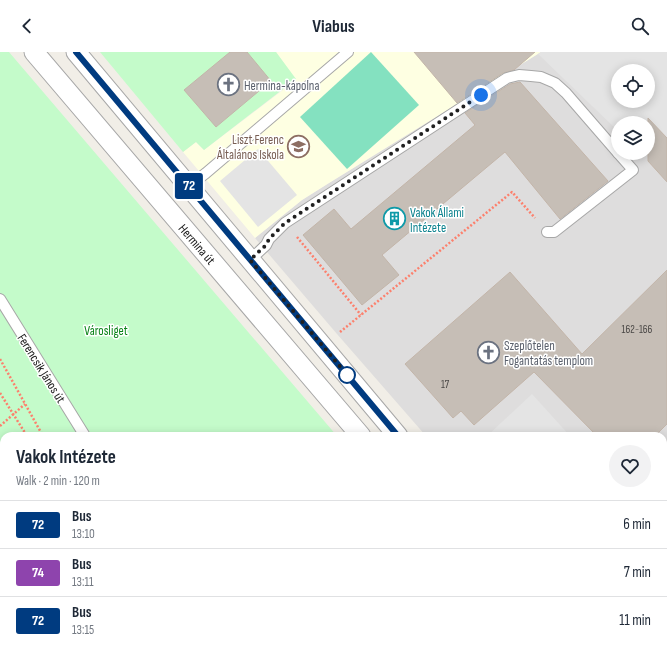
<!DOCTYPE html>
<meta charset="utf-8">
<style>
body{margin:0;font-family:"Sofia Sans Condensed",sans-serif;background:#f2f2f3;color:#1f2937;height:100vh;display:flex;flex-direction:column;font-size:15px;white-space:nowrap}
*{box-sizing:border-box;margin:0}
p{font-size:13px;color:#747a83}
.icon{flex:none;width:22px;height:22px;fill:none;stroke:currentColor;stroke-width:2;stroke-linecap:round;stroke-linejoin:round}
.map{position:relative;flex:1;overflow:hidden}
.side{position:absolute;left:0px;top:380px;width:667px;height:220px;display:flex;flex-direction:column;background:#fff;border-radius:12px 12px 0 0;box-shadow:0 2px 10px #0003}
.side>*{flex:none}
.badge{padding:0 8px;border-radius:3px;font-size:14px;line-height:26px}
.tools{position:absolute;left:611px;top:12px;display:grid;gap:8px}
.tools a{display:grid;place-items:center;width:44px;height:44px;border-radius:50%;background:#fff;box-shadow:0 2px 10px #0003;font-size:20px}
.you{position:absolute;width:20px;height:20px;margin:-10px;border:3px solid #fff;border-radius:50%;background:#1a73e8;box-shadow:0 0 0 6px #1a73e833}
.map>.badge{position:absolute;translate:-50% -50%;box-shadow:0 0 0 2px #fff}
.round{display:grid;place-items:center;flex:none;width:42px;height:42px;border-radius:21px;background:#f2f2f3}
.overview{display:flex;align-items:center;justify-content:space-between;height:68px;padding:0 16px}
h1{font-size:19px;font-weight:700;line-height:30px}
ul{padding:0;list-style:none}
li{display:flex;align-items:center;gap:12px;height:48px;padding:0 16px;border-top:1px solid #e0e1e3}
li div{flex:1}
li b{display:block;font-size:15px}
li em{font-style:normal}
li .badge{min-width:44px;font-weight:700;text-align:center}
header{display:flex;justify-content:space-between;align-items:center;height:52px;padding:0 16px;background:#fff;font-size:18px;font-weight:700}
.map>svg:first-child{display:block}
</style>
<header><svg class="icon" aria-label="back" viewBox="0 0 24 24"><path d="M15 5l-7 7 7 7"/></svg>Viabus<svg class="icon" aria-label="search" viewBox="0 0 24 24"><circle cx="10" cy="10" r="6"/><path d="M15 15l6 6"/></svg></header>
<div class="map">
<svg width="667" height="600" viewBox="0 0 667 600">
<rect width="100%" height="100%" fill="#f1eee7"/>
<g fill="#dedddd" fill-rule="evenodd">
<path d="M541 0H667V566L663 570V384H426L337 282 255 186 302 148 329 131ZM618 19H648V49H618ZM618 71H648V101H618Z"/>
<path d="M508 596H634L629 600H505Z"/>
</g>
<g fill="#feffe2">
<path d="M276 0H541L329 131 302 148 255 186 183 100 196 90 204 98 296 28Z"/>
<path d="M667 566V600H629L634 596H663V570Z"/>
</g>
<g fill="#c4fbca">
<path d="M0 0H9L337 384H4V596H486L482 600H0Z"/>
<path d="M100 0H276L296 27 204 98 196 90 183 100Z"/>
</g>
<path fill="#84e1c0" d="M371 0 419 53 347 117 300 65Z"/>
<g fill="#e4e4e4" fill-rule="evenodd">
<path d="M541 0H667V86L648 71H618V79L538 2ZM618 19H648V49H618Z"/>
<path d="M258 97 297 143 258 175 220 129Z"/>
<path d="M532 342 570 384H487Z"/>
<path d="M667 396V419L663 422V400Z"/>
</g>
<g fill="#c6beb6" stroke="#c3b5a9">
<path d="M230 0H247L271 29 216 75 184 38Z"/>
<path d="M414 0H535L514 18 503 21 457 51Z"/>
<path d="M520 30 608 129 560 167 505 100 382 203 399 223 362 253 303 183 334 157 351 177 475 73 465 61 510 32Z"/>
<path d="M648 66 667 86V130L648 109Z"/>
<path d="M667 218V372L655 384H597L534 320 474 373 461 359 453 366 405 312 510 220 582 302Z"/>
</g>
<g fill="none" stroke-linecap="round" stroke-linejoin="round">
<defs>
<g id="service">
<path d="M189 134 206 121 348 0"/>
<path d="M547 180H554L633 118 618 101"/>
<path d="M250 208 266 193 269 187 285 171 507 26 519 23 531 24 541 25 555 31 566 41 618 101"/>
<path d="M0 247 85 384"/>
</g>
<g id="pedestrian">
<path d="M0 521 4 522"/>
<path d="M155 600V596"/>
</g>
<g id="minor">
<path id="s1" d="M34 0 361 384"/>
<path d="M76 0 398 384"/>
<path d="M562 596 566 600"/>
</g>
<g id="tertiary">
<path d="M663 480 667 477"/>
<path d="M536 600 540 596"/>
</g>
</defs>
<use href="#service" stroke="#a7a7a7" stroke-width="12"/>
<use href="#pedestrian" stroke="#a7a7a7" stroke-width="16"/>
<use href="#minor" stroke="#a7a7a7" stroke-width="21"/>
<use href="#tertiary" stroke="#a7a7a7" stroke-width="24"/>
<g stroke="#fc806d" stroke-width="2.5" stroke-dasharray="2 2" stroke-linecap="butt">
<path d="M297 185 361 263"/>
<path d="M340 280 512 140 535 166"/>
<path d="M0 307 43 384"/>
<path d="M0 341 27 384"/>
<path d="M0 374 25 352"/>
<path d="M246 596 253 600"/>
<path d="M484 600 485 596"/>
</g>
<use href="#service" stroke="#fff" stroke-width="10"/>
<use href="#pedestrian" stroke="#fff" stroke-width="14"/>
<use href="#minor" stroke="#fff" stroke-width="19"/>
<use href="#tertiary" stroke="#fff" stroke-width="22"/>
</g>
<g fill="none" stroke-linecap="round" stroke-linejoin="round">
<defs>
<path id="line" d="M76 0 398 384"/>
</defs>
<use href="#line" stroke="#fff" stroke-width="9"/>
<use href="#line" stroke="#003b80" stroke-width="6"/>
<path stroke="#202020" stroke-width="4" stroke-dasharray="0 7.2" d="M347 323 348 324 250 208 266 193 269 187 285 171 481 43"/>
</g>
<defs>
<symbol id="church-ring" viewBox="-11 -11 22 22"><circle r="9.5" fill="#fff" stroke="#6b7280" stroke-width="1.5"/><path d="M-1.2-6h2.4v3.5h3.3v2.4h-3.3V6h-2.4V-.1h-3.3v-2.4h3.3Z" fill="#6b7280"/></symbol>
<symbol id="school-ring" viewBox="-11 -11 22 22"><circle r="9.5" fill="#fff" stroke="#8d6e63" stroke-width="1.5"/><path d="M0-5L7-2L0 1L-7-2ZM-4 1L0 2.5L4 1V4Q0 6-4 4Z" fill="#8d6e63"/></symbol>
<symbol id="building-ring" viewBox="-11 -11 22 22"><circle r="9.5" fill="#fff" stroke="#0f9aa8" stroke-width="1.5"/><path d="M-4-6H4V6H1V3H-1V6H-4ZM-2.5-4.3h1.7v1.8h-1.7ZM.8-4.3h1.7v1.8H.8ZM-2.5-1h1.7V.8h-1.7ZM.8-1h1.7V.8H.8Z" fill="#0f9aa8"/></symbol>
</defs>
<g fill-rule="evenodd">
<use href="#church-ring" x="216" y="20" width="25" height="25"/>
<use href="#school-ring" x="286" y="82" width="25" height="25"/>
<use href="#building-ring" x="382" y="154" width="25" height="25"/>
<use href="#church-ring" x="476" y="288" width="25" height="25"/>
</g>
<circle fill="#fff" stroke="#003b80" stroke-width="2" cx="347" cy="323" r="8"/>
<g text-anchor="middle" stroke-width="3" stroke-linejoin="round" paint-order="stroke">
<g font-size="11" fill="#4a4846">
<text x="637" y="281">162-166</text>
<text x="445" y="336">17</text>
</g>
<g font-size="13" fill="#5b616d" stroke="#fff" text-anchor="start">
<text x="244" y="38">Hermina-kápolna</text>
<text x="504" y="298">Szeplőtelen<tspan x="504" dy="15">Fogantatás templom</tspan></text>
</g>
<g font-size="13" fill="#785e54" stroke="#fff" text-anchor="end">
<text x="284" y="92">Liszt Ferenc<tspan x="284" dy="15">Általános Iskola</tspan></text>
</g>
<g font-size="13" fill="#0d838f" stroke="#fff" text-anchor="start">
<text x="410" y="165">Vakok Állami<tspan x="410" dy="15">Intézete</tspan></text>
</g>
<g font-size="13" fill="#202020" stroke="#fff">
<text dy="5" stroke="none"><textPath href="#s1" startOffset="252">Hermina út</textPath></text>
<text transform="translate(42 316) rotate(58)" y="5">Ferencsik János út</text>
</g>
<g font-size="13" fill="#0a8318" stroke="#fff">
<text x="106" y="283">Városliget</text>
</g>
</g>
</svg>
<div class="tools">
<a><svg class="icon" aria-label="locate" viewBox="0 0 24 24"><circle cx="12" cy="12" r="6"/><path d="M12 2v4M12 18v4M2 12h4M18 12h4"/></svg></a>
<a><svg class="icon" aria-label="layers" viewBox="0 0 24 24"><path d="M12 4l9 5-9 5-9-5zM3 14l9 5 9-5"/></svg></a>
</div>
<div class="you" style="left:481px;top:43px"></div>
<b class="badge" style="left:189px;top:134px;background:#003b80;color:#fff">72</b>
<section class="side">
<div class="overview"><div><h1>Vakok Intézete</h1><p>Walk · 2 min · 120 m</p></div><a class="round"><svg class="icon" aria-label="heart" viewBox="0 0 24 24"><path d="M12 20l-8-8c-3-5 5-10 8-4 3-6 11-1 8 4z"/></svg></a></div>
<ul>
<li><span class="badge" style="background:#003b80;color:#fff">72</span><div><b>Bus</b><p>13:10</p></div><em>6 min</em></li>
<li><span class="badge" style="background:#8e44ad;color:#fff">74</span><div><b>Bus</b><p>13:11</p></div><em>7 min</em></li>
<li><span class="badge" style="background:#003b80;color:#fff">72</span><div><b>Bus</b><p>13:15</p></div><em>11 min</em></li>
</ul>
</section>
</div>
